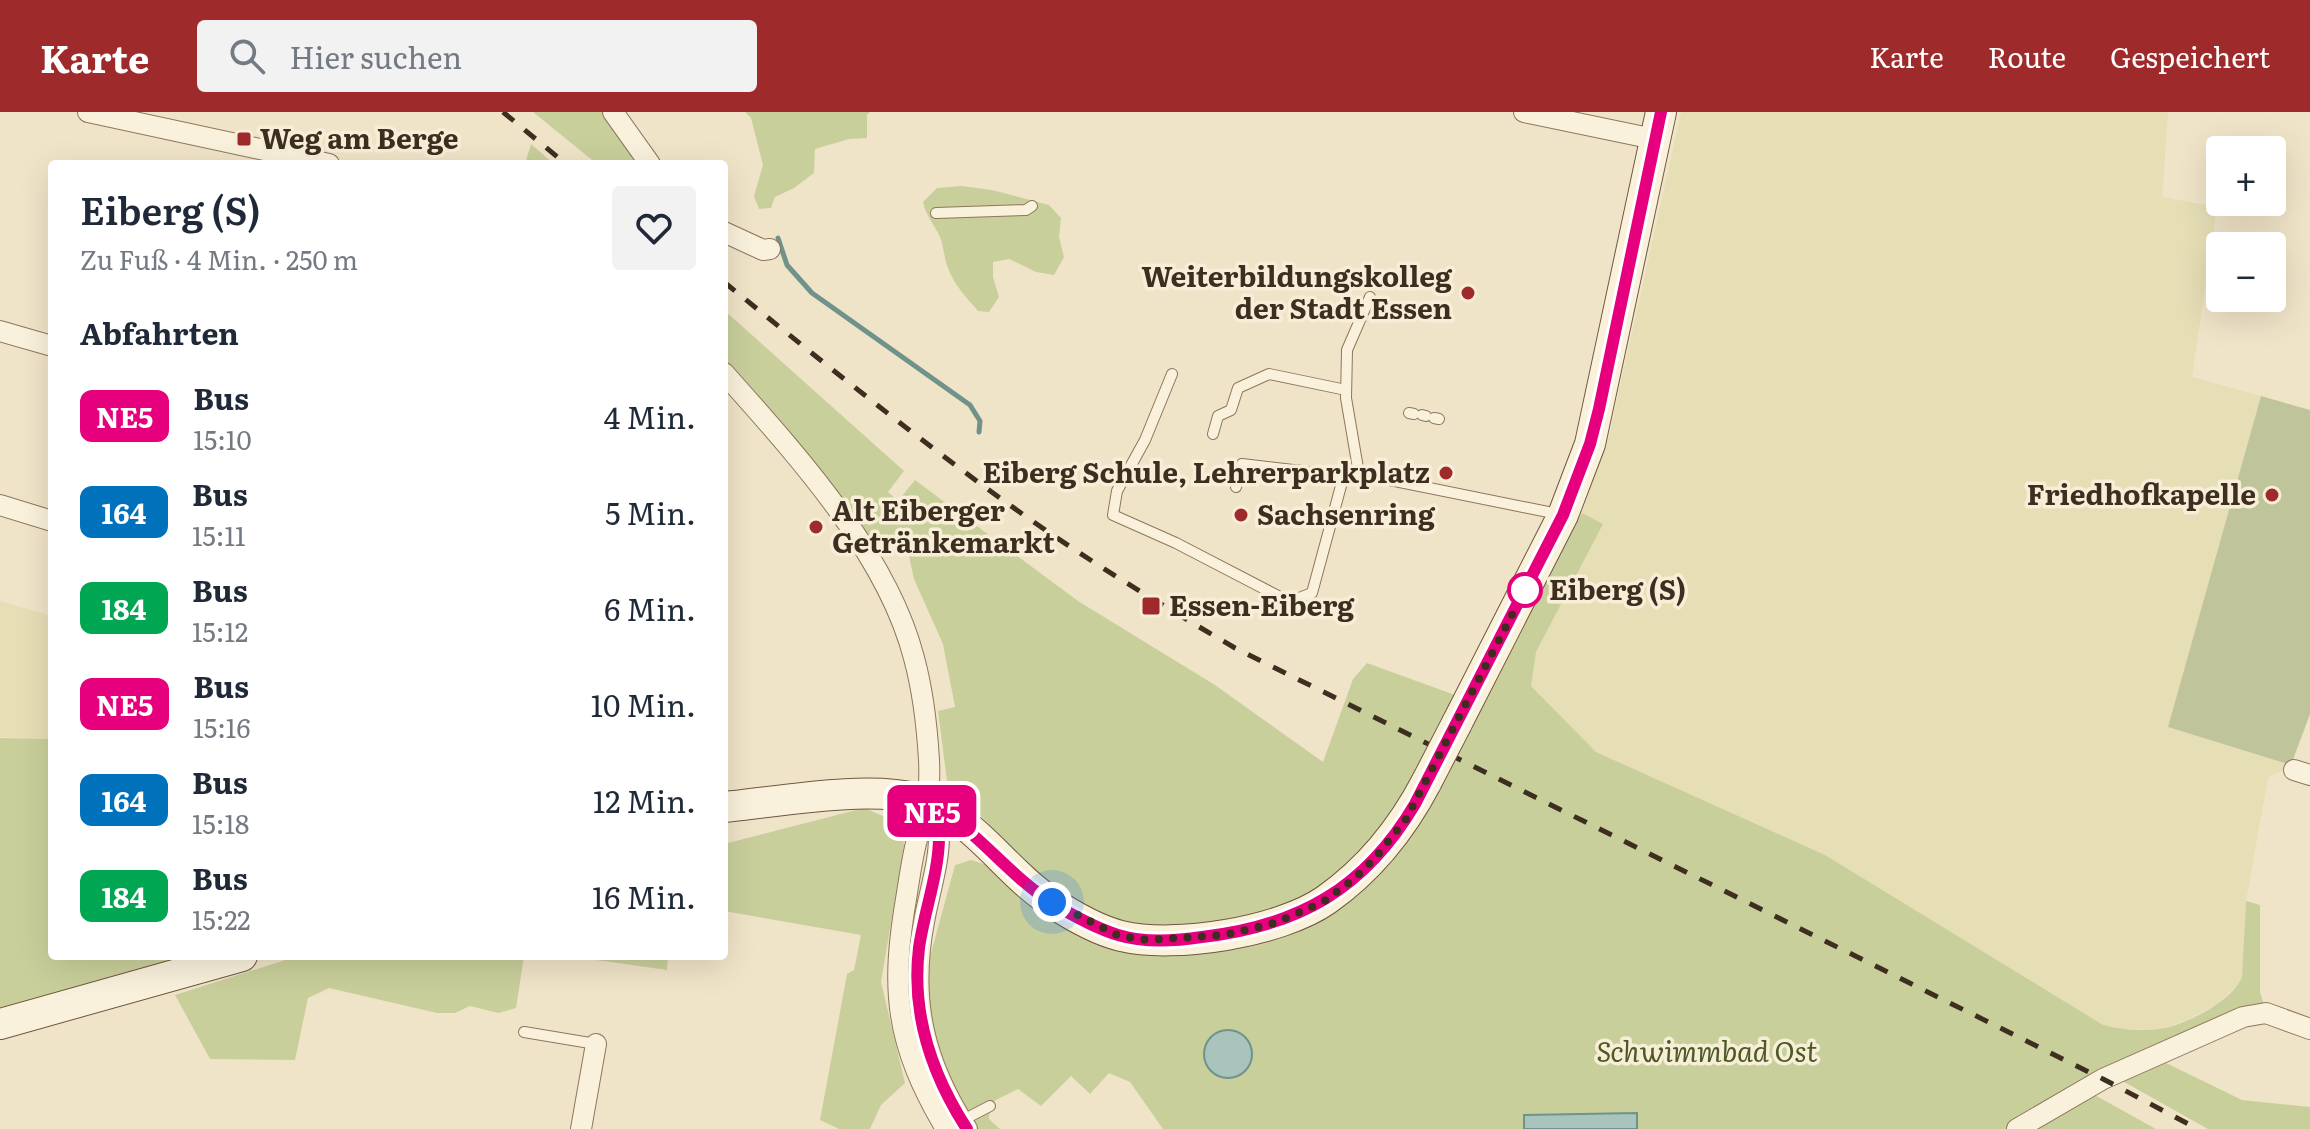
<!DOCTYPE html>
<html lang="de">
<meta charset="utf-8">
<style>
body{margin:0;font-family:Literata,serif;background:#f2f2f3;color:#1f2937;height:100vh;display:flex;flex-direction:column;font-size:30px;white-space:nowrap}
*{box-sizing:border-box;margin:0}
p{font-size:26px;color:#747a83}
.icon{flex:none;width:44px;height:44px;fill:none;stroke:currentColor;stroke-width:2;stroke-linecap:round;stroke-linejoin:round}
.map{position:relative;flex:1;overflow:hidden}
.details{position:absolute;left:48px;top:48px;width:680px;height:800px;display:flex;flex-direction:column;background:#fff;border-radius:8px;box-shadow:0 8px 32px #0002}
.details>*{flex:none}
.badge{padding:0 16px;border-radius:12px;font-size:28px;line-height:52px}
.fabs{position:absolute;left:2206px;top:24px;display:grid;gap:16px}
.fabs a{display:grid;place-items:center;width:80px;height:80px;border-radius:8px;background:#fff;box-shadow:0 8px 32px #0002;font-size:40px}
.you{position:absolute;width:40px;height:40px;margin:-20px;border:6px solid #fff;border-radius:50%;background:#1a73e8;box-shadow:0 0 0 12px #1a73e833}
.map>.badge{position:absolute;translate:-50% -50%;box-shadow:0 0 0 4px #fff}
h2{padding:0 32px;font-size:30px;line-height:72px}
.round{display:grid;place-items:center;flex:none;width:84px;height:84px;border-radius:8px;background:#f2f2f3}
.summary{display:flex;align-items:center;justify-content:space-between;height:136px;padding:0 32px}
h1{font-size:38px;font-weight:600;line-height:60px}
ul{padding:0;list-style:none}
li{display:flex;align-items:center;gap:24px;height:96px;padding:0 32px}
li div{flex:1}
li b{display:block;font-size:30px}
li em{font-style:normal}
li .badge{min-width:88px;font-weight:700;text-align:center}
header{display:flex;align-items:center;gap:48px;box-sizing:border-box;height:112px;padding:0 40px;background:#9e2a2b;color:#fff}
header strong{font-size:38px}
nav{display:flex;gap:44px;margin-inline-start:auto;font-size:28px}
.search{width:560px;height:72px;background:#f2f2f3;display:flex;align-items:center;gap:20px;box-sizing:border-box;padding:0 28px;border-radius:8px;color:#747a83;font-size:30px}
.map>svg:first-child{display:block}
</style>
<header>
<strong>Karte</strong>
<div class="search"><svg class="icon" aria-label="search" viewBox="0 0 24 24"><circle cx="10" cy="10" r="6"/><path d="M15 15l6 6"/></svg>Hier suchen</div>
<nav><a>Karte</a><a>Route</a><a>Gespeichert</a></nav>
</header>
<div class="map">
<svg width="2310" height="1017" viewBox="0 0 2310 1017">
<rect width="100%" height="100%" fill="#f0e4c8"/>
<g fill="#e6deb5">
<path d="M1681 0H2168L2162 85 2217 95 2192 265 2261 284 2168 615 2291 653 2268 666 2246 789 2242 865 2239 872 2217 892 2191 906 2162 917 2120 918 2103 914 1825 743 1596 640 1531 574 1536 540 1602 413 1582 401 1610 320Z"/>
<path d="M0 489 52 504V627L0 625Z"/>
</g>
<g fill="#c9cf9b">
<path d="M533 0H611L646 52H597Z"/>
<path d="M745 0H870L867 3V26L849 27 815 37 814 61 794 76 775 85 771 96 759 97 754 84 763 53 751 6Z"/>
<path d="M531 32 554 52H525Z"/>
<path d="M962 74 992 78 1049 93 1061 106 1059 125 1064 145 1054 163 1036 160 1009 147 993 150V165L999 185 989 200 978 199C967 186 954 173 948 156 944 146 944 135 940 125 934 112 926 104 923 90L937 76Z"/>
<path d="M724 198 904 359 888 380 898 389 915 368 1078 489 1215 573 1323 650 1353 567 1367 551 1477 591 1502 541 1582 401 1603 412 1536 540 1531 574 1596 640 1825 743 2103 913C2121 918 2141 919 2159 917 2184 914 2233 889 2242 865L2246 789 2260 793V880L2267 902 2091 981 2156 1017H1163L1130 970 1109 961 1090 982 1071 964 1041 994 1018 977 990 991 989 1007 1000 1017H968L918 889 955 753 971 748 984 752 1003 727 947 669 938 599 955 595 943 532 914 467 907 435 858 425 724 260Z"/>
<path d="M0 626 52 627V844H202L0 902Z"/>
<path d="M864 696 902 712 904 734 881 870 905 971 881 993 870 1017H839L820 1008 847 862 854 858 861 823 724 799V732Z"/>
<path d="M298 844H524L516 896 498 901 470 894 455 901H437L329 876 308 886 295 948 210 947 175 883Z"/>
<path d="M568 844H668L667 858Z"/>
<path d="M2160 948 2242 988 2310 995V1017H2208L2117 966Z"/>
</g>
<path fill="#bfc49a" d="M2261 284 2310 298V602L2291 653 2168 615Z"/>
<g fill="#a9c4bc" stroke="#6f938a" stroke-width="2">
<circle cx="1228" cy="942" r="24"/>
<path d="M1637 1001V1017H1524V1003Z"/>
</g>
<g fill="none" stroke-linecap="round" stroke-linejoin="round">
<path stroke="#6f938a" stroke-width="5" d="M778 126 787 153 812 181 970 293 980 309 979 320"/>
<defs>
<g id="lane">
<path d="M936 101 1026 98 1032 94"/>
<path d="M1172 262 1145 328 1117 379 1113 403 1176 431 1282 486 1294 488 1312 481 1345 359 1558 402"/>
<path d="M1409 301 1414 302"/>
<path d="M1422 303 1426 304"/>
<path d="M1434 306 1439 307"/>
<path d="M1213 322 1218 304 1231 298 1238 276 1269 262 1346 278"/>
<path d="M1359 362 1346 286 1347 238 1370 185"/>
<path d="M1236 375 1242 352 1302 359 1343 368"/>
<path d="M524 920 596 932"/>
<path d="M959 1010 990 994"/>
</g>
<g id="street">
<path d="M88 0 329 52"/>
<path d="M613 0 650 52"/>
<path d="M1524 0 1654 27"/>
<path d="M724 120 763 138 770 137"/>
<path d="M0 219 52 234"/>
<path d="M724 261C795 341 887 441 914 546 923 579 927 614 929 648 930 662 928 677 930 691 932 701 938 710 939 720 940 749 929 781 924 810 909 889 924 950 967 1017"/>
<path d="M0 393 52 409"/>
<path d="M2294 658 2310 663"/>
<path d="M930 691C916 720 912 749 907 781 890 878 895 931 946 1017"/>
<path d="M581 1017 596 932"/>
<path d="M2017 1017 2103 967 2243 905 2266 901 2310 917"/>
</g>
<g id="secondary">
<path d="M1457 611 1563 403 1590 332 1661 0"/>
<path d="M724 695C777 690 867 673 917 687 972 702 1004 759 1050 789 1071 803 1097 818 1121 824 1175 837 1280 820 1326 788 1370 757 1402 717 1427 669"/>
<path d="M0 912 242 844"/>
</g>
</defs>
<use href="#lane" stroke="#8d765c" stroke-width="12"/>
<use href="#street" stroke="#8d765c" stroke-width="22"/>
<use href="#secondary" stroke="#6f573f" stroke-width="32"/>
<use href="#lane" stroke="#faf1dc" stroke-width="10"/>
<use href="#street" stroke="#faf1dc" stroke-width="20"/>
<use href="#secondary" stroke="#faf1dc" stroke-width="30"/>
<g stroke="#3d2e20" stroke-width="5" stroke-dasharray="14 14" stroke-linecap="butt">
<path d="M503 0 566 52"/>
<path d="M724 170C824 251 923 332 1028 406 1095 453 1165 495 1235 536L2103 967 2198 1017"/>
</g>
<defs>
<path id="secondary-bridge" d="M1427 669 1457 611"/>
</defs>
<use href="#secondary-bridge" stroke="#6f573f" stroke-width="32" stroke-linecap="butt"/>
<use href="#secondary-bridge" stroke="#faf1dc" stroke-width="30"/>
</g>
<g fill="none" stroke-linecap="round" stroke-linejoin="round">
<defs>
<path id="line" d="M967 1017C932 963 911 902 919 836 924 799 940 759 939 721 938 711 933 701 930 691 977 718 1007 762 1052 791 1072 803 1095 816 1118 823 1144 831 1176 829 1202 825 1298 814 1365 777 1415 692L1563 403 1590 332 1599 297 1661 0"/>
</defs>
<use href="#line" stroke="#fff" stroke-width="18"/>
<use href="#line" stroke="#e6007e" stroke-width="12"/>
<path stroke="#3d2e20" stroke-width="8" stroke-dasharray="0 14.4" d="M1052 790 1119 824 1148 828 1224 823 1275 811 1323 790 1354 767 1376 745 1406 707 1525 478"/>
</g>
<g fill="#9e2a2b" stroke="#f7eed8" stroke-width="3">
<rect x="236" y="19" width="16" height="16" rx="4"/>
<circle cx="1468" cy="181" r="8"/>
<circle cx="1446" cy="361" r="8"/>
<circle cx="2272" cy="383" r="8"/>
<circle cx="1241" cy="403" r="8"/>
<circle cx="816" cy="415" r="8"/>
<rect x="1141" y="484" width="20" height="20" rx="4"/>
</g>
<circle fill="#fff" stroke="#e6007e" stroke-width="4" cx="1525" cy="478" r="16"/>
<g text-anchor="middle" stroke-width="7" stroke-linejoin="round" paint-order="stroke">
<g font-size="28" font-weight="bold" fill="#3d2e20" stroke="#f7eed8" text-anchor="start">
<text x="260" y="37">Weg am Berge</text>
<text x="1452" y="175" text-anchor="end">Weiterbildungskolleg<tspan x="1452" dy="32">der Stadt Essen</tspan></text>
<text x="1430" y="371" text-anchor="end">Eiberg Schule, Lehrerparkplatz</text>
<text x="2256" y="393" text-anchor="end">Friedhofkapelle</text>
<text x="832" y="409">Alt Eiberger<tspan x="832" dy="32">Getränkemarkt</tspan></text>
<text x="1257" y="413">Sachsenring</text>
<text x="1169" y="504">Essen-Eiberg</text>
</g>
<g font-size="28" font-weight="bold" fill="#3d2e20" stroke="#f7eed8" text-anchor="start">
<text x="1549" y="488">Eiberg (S)</text>
</g>
<g font-size="28" font-style="italic" fill="#4d5a26" stroke="#f7eed8">
<text x="1707" y="950">Schwimmbad Ost</text>
</g>
</g>
</svg>
<div class="fabs">
<a>+</a>
<a>−</a>
</div>
<div class="you" style="left:1052px;top:790px"></div>
<b class="badge" style="left:932px;top:699px;background:#e6007e;color:#fff">NE5</b>
<section class="details">
<div class="summary"><div><h1>Eiberg (S)</h1><p>Zu Fuß · 4 Min. · 250 m</p></div><a class="round"><svg class="icon" aria-label="heart" viewBox="0 0 24 24"><path d="M12 20l-8-8c-3-5 5-10 8-4 3-6 11-1 8 4z"/></svg></a></div>
<h2>Abfahrten</h2>
<ul>
<li><span class="badge" style="background:#e6007e;color:#fff">NE5</span><div><b>Bus</b><p>15:10</p></div><em>4 Min.</em></li>
<li><span class="badge" style="background:#0072bc;color:#fff">164</span><div><b>Bus</b><p>15:11</p></div><em>5 Min.</em></li>
<li><span class="badge" style="background:#00a651;color:#fff">184</span><div><b>Bus</b><p>15:12</p></div><em>6 Min.</em></li>
<li><span class="badge" style="background:#e6007e;color:#fff">NE5</span><div><b>Bus</b><p>15:16</p></div><em>10 Min.</em></li>
<li><span class="badge" style="background:#0072bc;color:#fff">164</span><div><b>Bus</b><p>15:18</p></div><em>12 Min.</em></li>
<li><span class="badge" style="background:#00a651;color:#fff">184</span><div><b>Bus</b><p>15:22</p></div><em>16 Min.</em></li>
</ul>
</section>
</div>
